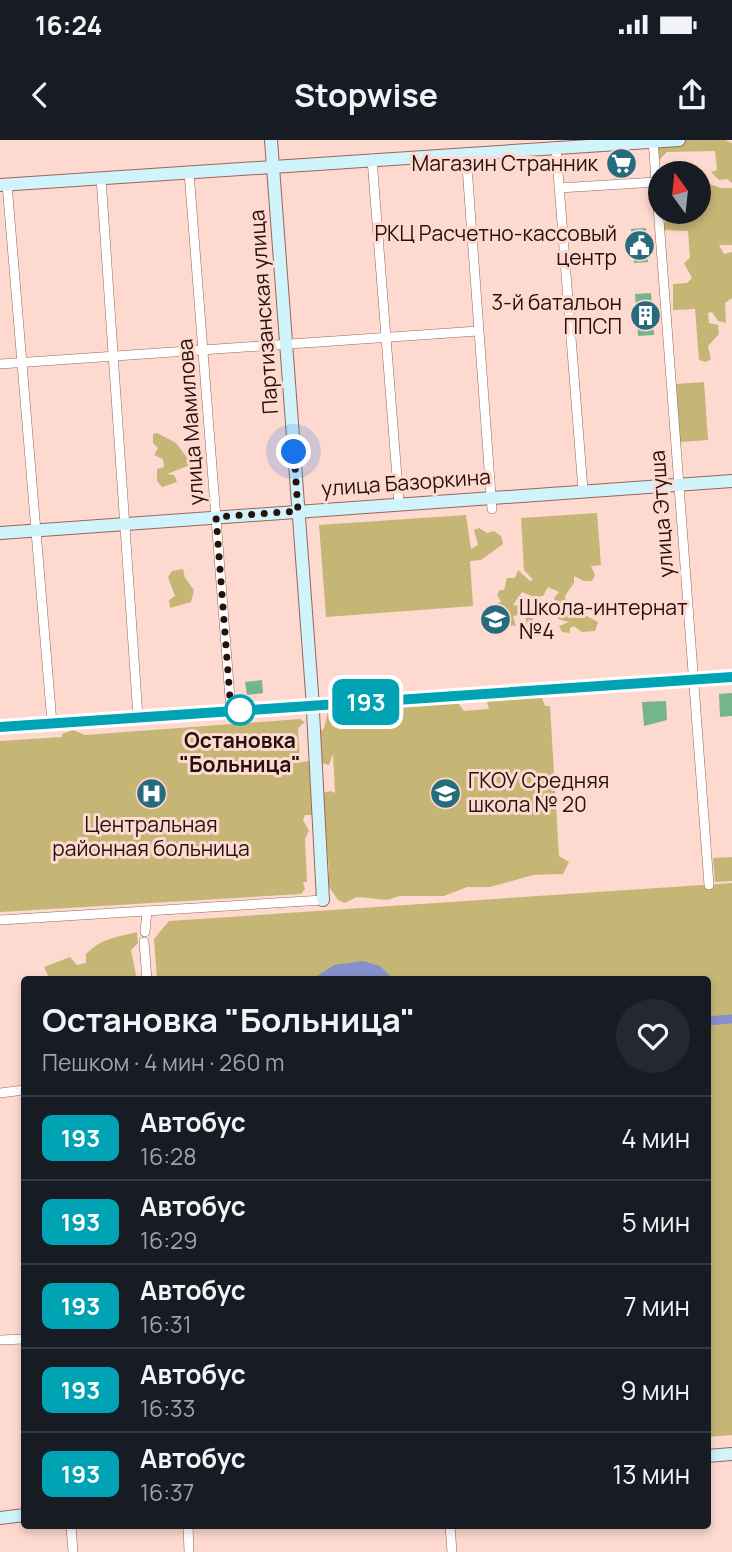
<!DOCTYPE html>
<html lang="ru">
<meta charset="utf-8">
<style>
body{margin:0;font-family:Manrope,sans-serif;background:#242831;color:#f1f3f6;height:100vh;display:flex;flex-direction:column;font-size:26px;white-space:nowrap}
*{box-sizing:border-box;margin:0}
p{font-size:23px;color:#9ea1a6}
.icon{flex:none;width:38px;height:38px;fill:none;stroke:currentColor;stroke-width:2;stroke-linecap:round;stroke-linejoin:round}
.map{position:relative;flex:1;overflow:hidden}
.drawer{position:absolute;left:21px;top:836px;width:690px;height:553px;display:flex;flex-direction:column;background:#171b24;border-radius:7px;box-shadow:0 4px 10px #0003}
.drawer>*{flex:none}
.badge{padding:0 14px;border-radius:10px;font-size:24px;line-height:46px}
.needle{width:46px;rotate:345deg}
.tools{position:absolute;left:648px;top:21px;display:grid;gap:14px}
.tools a{display:grid;place-items:center;width:63px;height:63px;border-radius:50%;background:#171b24;box-shadow:0 4px 10px #0003;font-size:35px}
.you{position:absolute;width:35px;height:35px;margin:-18px;border:5px solid #fff;border-radius:50%;background:#1a73e8;box-shadow:0 0 0 10px #1a73e833}
.map>.badge{position:absolute;translate:-50% -50%;box-shadow:0 0 0 4px #fff}
.round{display:grid;place-items:center;flex:none;width:74px;height:74px;border-radius:37px;background:#242831}
.head{display:flex;align-items:center;justify-content:space-between;height:119px;padding:0 21px}
h1{font-size:33px;font-weight:700;line-height:52px}
ul{padding:0;list-style:none}
li{display:flex;align-items:center;gap:21px;height:84px;padding:0 21px;border-top:2px solid #363941}
li div{flex:1}
li b{display:block;font-size:26px}
li em{font-style:normal}
li .badge{min-width:77px;font-weight:700;text-align:center}
.status{display:flex;justify-content:space-between;align-items:center;height:49px;padding:0 35px;background:#171b24;direction:ltr}
.status svg{height:19px;fill:currentColor}
header{display:flex;justify-content:space-between;align-items:center;height:91px;padding:0 21px;background:#171b24;font-size:32px;font-weight:700}
.map>svg:first-child{display:block}
</style>
<div class="status"><b>16:24</b><svg viewBox="0 0 49 12"><path d="M0 12V9h3v3zM5 12V6h3v6zM10 12V3h3v9zM15 12V0h3v12zM26 1h20v11H26zM47 4h2v5h-2z"/></svg></div>
<header><svg class="icon" aria-label="back" viewBox="0 0 24 24"><path d="M15 5l-7 7 7 7"/></svg>Stopwise<svg class="icon" aria-label="share" viewBox="0 0 24 24"><path d="M12 15V3M7 8l5-5 5 5M5 13v7h14v-7"/></svg></header>
<div class="map">
<svg width="732" height="1412" viewBox="0 0 732 1412">
<rect width="100%" height="100%" fill="#fed9cf"/>
<g fill="#c5b676">
<path d="M664 0H725L732 3V105H719L724 114 732 112V158L725 163 726 183 718 181 712 172 708 173 709 183 718 185 719 194 708 206 711 219 706 222 699 220 695 169 673 170V144L687 143 692 138 684 123 690 118 688 91 662 90 666 79 665 72H698V40L721 48H732V43L727 39 719 40 711 32 717 30 715 11 667 12 657 22 650 17 649 8 666 6Z"/>
<path d="M704 242 708 300 680 302 676 244Z"/>
<path d="M157 293 176 303 188 319 202 317 203 320 167 334 174 335 177 342 162 347 157 341V329L164 327 163 319 154 315 158 308 153 303V294Z"/>
<path d="M597 373 601 425 591 426 595 435 592 441H584L574 436V443L565 456 568 472 577 471 598 482 595 491 582 492 574 486 570 488V493L562 492 559 486 569 482 558 479 560 469 554 458 559 452 548 447 543 456 534 457 522 452 513 465 521 466 524 459 536 463V472L531 471 534 484H527L524 471 513 477 516 486 507 485 501 492 491 487 489 483 493 479 496 464 501 462 497 455 500 450H504L507 438H515L518 430 530 441 533 440 524 430 521 378Z"/>
<path d="M466 375 471 409 478 405 474 390 479 388 487 393 494 391 501 396 503 404 481 420 470 421 473 466 326 477 319 385Z"/>
<path d="M183 429 185 438 194 450 191 462 170 468 169 460 175 456 168 437 172 431Z"/>
<path d="M541 555 545 566H550L559 716 569 722 563 734 533 735 490 747H467L444 756H400L387 760 357 757 345 763 338 760 327 744 329 730 322 653 331 651 335 653 333 614 329 625 321 623 318 594 324 588 328 571C343 570 353 575 366 575 373 575 378 568 386 566 406 563 437 563 459 564L464 571 489 569 487 562 493 558Z"/>
<path d="M300 579 305 582 298 588 300 622 312 621 315 675H305L303 680 309 691 305 699 307 742H303L305 749 301 754 0 772V601L62 597V594L73 590 85 595Z"/>
<path d="M732 717V741L715 742 713 718Z"/>
<path d="M732 743V1295L707 1297V840H157L154 799 169 781Z"/>
<path d="M137 792 138 803 131 810 137 840H50L44 827 70 817 77 825 86 823V814C103 797 116 798 137 792Z"/>
</g>
<path fill="#8690ca" d="M363 821 380 826 394 840H311L334 825Z"/>
<g fill="none" stroke-linecap="round" stroke-linejoin="round">
<path stroke="#8690ca" stroke-width="9" d="M707 881 732 879"/>
</g>
<g fill="#75b58e">
<path d="M646 88 648 122 634 123 631 89Z"/>
<path d="M651 153 654 195 638 196 635 154Z"/>
<path d="M262 540 263 553 247 555 245 542Z"/>
<path d="M732 553V576L720 577 719 554Z"/>
<path d="M666 561 667 580 644 586 642 562Z"/>
</g>
<g fill="none" stroke-linecap="round" stroke-linejoin="round">
<defs>
<g id="street">
<path d="M653 0 709 745"/>
<path d="M556 7 583 350"/>
<path d="M466 13 492 369"/>
<path d="M372 19 399 363"/>
<path d="M189 32 231 571"/>
<path d="M101 38 138 577"/>
<path d="M7 44 52 583"/>
<path d="M559 48 656 42"/>
<path d="M0 224 478 191"/>
<path d="M0 780 323 760"/>
<path d="M145 792 147 771"/>
<path d="M144 802 147 840"/>
<path d="M0 953 24 950"/>
<path d="M0 1200 24 1199"/>
<path d="M71 1386 73 1412"/>
<path d="M188 1386 189 1412"/>
<path d="M450 1386 452 1412"/>
</g>
<g id="secondary">
<path d="M271 0 312 553 323 760"/>
<path d="M0 45 679 0"/>
<path d="M0 393 732 341"/>
<path d="M0 587 732 537"/>
<path d="M707 1316 732 1314"/>
<path d="M0 1378 24 1375"/>
</g>
</defs>
<use href="#street" stroke="#9a6656" stroke-width="10"/>
<use href="#secondary" stroke="#9a6656" stroke-width="14"/>
<use href="#street" stroke="#fff" stroke-width="9"/>
<use href="#secondary" stroke="#d0f3fc" stroke-width="12"/>
</g>
<g fill="none" stroke-linecap="round" stroke-linejoin="round">
<defs>
<path id="line" d="M0 587 732 537"/>
</defs>
<use href="#line" stroke="#fff" stroke-width="16"/>
<use href="#line" stroke="#00a3b4" stroke-width="10"/>
<path stroke="#26120c" stroke-width="7" stroke-dasharray="0 12.6" d="M240 570 231 571 216 377 298 371 294 312"/>
</g>
<defs>
<symbol id="supermarket-disc" viewBox="-11 -11 22 22"><circle r="9.5" fill="#276c7c" stroke="#fed9cf"/><path d="M-6-5.5h2.5l.6 2H6L4.5 2H-2.5L-4.4-4H-6ZM-1.5 3.2a1.3 1.3 0 1 0 .1 0ZM3 3.2a1.3 1.3 0 1 0 .1 0Z" fill="#fff"/></symbol>
<symbol id="civic-disc" viewBox="-11 -11 22 22"><circle r="9.5" fill="#276c7c" stroke="#fed9cf"/><path d="M-.6-6.5H3V-4.5H.6V-3L4-1V1h2V6H-6V1h2V-1L-.6-3ZM-1.2 2.5V6h2.4V2.5Z" fill="#fff"/></symbol>
<symbol id="building-disc" viewBox="-11 -11 22 22"><circle r="9.5" fill="#276c7c" stroke="#fed9cf"/><path d="M-4-6H4V6H1V3H-1V6H-4ZM-2.5-4.3h1.7v1.8h-1.7ZM.8-4.3h1.7v1.8H.8ZM-2.5-1h1.7V.8h-1.7ZM.8-1h1.7V.8H.8Z" fill="#fff"/></symbol>
<symbol id="school-disc" viewBox="-11 -11 22 22"><circle r="9.5" fill="#276c7c" stroke="#fed9cf"/><path d="M0-5L7-2L0 1L-7-2ZM-4 1L0 2.5L4 1V4Q0 6-4 4Z" fill="#fff"/></symbol>
<symbol id="hospital-disc" viewBox="-11 -11 22 22"><circle r="9.5" fill="#276c7c" stroke="#fed9cf"/><path d="M-5-5h3v3.5h4V-5h3V5h-3V1.5h-4V5h-3Z" fill="#fff"/></symbol>
</defs>
<g fill-rule="evenodd">
<use href="#supermarket-disc" x="604" y="6" width="35" height="35"/>
<use href="#civic-disc" x="622" y="88" width="35" height="35"/>
<use href="#building-disc" x="628" y="158" width="35" height="35"/>
<use href="#school-disc" x="478" y="462" width="35" height="35"/>
<use href="#hospital-disc" x="134" y="636" width="35" height="35"/>
<use href="#school-disc" x="428" y="636" width="35" height="35"/>
</g>
<circle fill="#fff" stroke="#00a3b4" stroke-width="3.5" cx="240" cy="570" r="14"/>
<g text-anchor="middle" stroke-width="6" stroke-linejoin="round" paint-order="stroke">
<g font-size="21" fill="#26120c" stroke="#fed9cf" text-anchor="end">
<text x="598" y="31">Магазин Странник</text>
<text x="617" y="101">РКЦ Расчетно-кассовый<tspan x="617" dy="24">центр</tspan></text>
<text x="622" y="170">3-й батальон<tspan x="622" dy="24">ППСП</tspan></text>
<text x="519" y="475" text-anchor="start">Школа-интернат<tspan x="519" dy="24">№4</tspan></text>
<text x="468" y="648" text-anchor="start">ГКОУ Средняя<tspan x="468" dy="24">школа № 20</tspan></text>
<text x="151" y="692" text-anchor="middle">Центральная<tspan x="151" dy="24">районная больница</tspan></text>
</g>
<g font-size="21" fill="#26120c" stroke="#fed9cf">
<text transform="translate(264 172) rotate(-94)" y="7">Партизанская улица</text>
<text transform="translate(191 282) rotate(-94)" y="7">улица Мамилова</text>
<text transform="translate(406 343) rotate(-4)" y="7">улица Базоркина</text>
<text transform="translate(662 374) rotate(-94)" y="7">улица Этуша</text>
</g>
<g font-size="21" font-weight="bold" fill="#26120c" stroke="#fed9cf">
<text x="240" y="608">Остановка<tspan x="240" dy="24">"Больница"</tspan></text>
</g>
</g>
</svg>
<div class="tools">
<a><svg class="needle" viewBox="-14 -14 28 28"><path d="M0-13l5 13h-10z" fill="#e53935"/><path d="M0 13l5-13h-10z" fill="#9ea1a6"/></svg></a>
</div>
<div class="you" style="left:294px;top:312px"></div>
<b class="badge" style="left:366px;top:562px;background:#00a3b4;color:#fff">193</b>
<section class="drawer">
<div class="head"><div><h1>Остановка &quot;Больница&quot;</h1><p>Пешком · 4 мин · 260 m</p></div><a class="round"><svg class="icon" aria-label="heart" viewBox="0 0 24 24"><path d="M12 20l-8-8c-3-5 5-10 8-4 3-6 11-1 8 4z"/></svg></a></div>
<ul>
<li><span class="badge" style="background:#00a3b4;color:#fff">193</span><div><b>Автобус</b><p>16:28</p></div><em>4 мин</em></li>
<li><span class="badge" style="background:#00a3b4;color:#fff">193</span><div><b>Автобус</b><p>16:29</p></div><em>5 мин</em></li>
<li><span class="badge" style="background:#00a3b4;color:#fff">193</span><div><b>Автобус</b><p>16:31</p></div><em>7 мин</em></li>
<li><span class="badge" style="background:#00a3b4;color:#fff">193</span><div><b>Автобус</b><p>16:33</p></div><em>9 мин</em></li>
<li><span class="badge" style="background:#00a3b4;color:#fff">193</span><div><b>Автобус</b><p>16:37</p></div><em>13 мин</em></li>
</ul>
</section>
</div>
